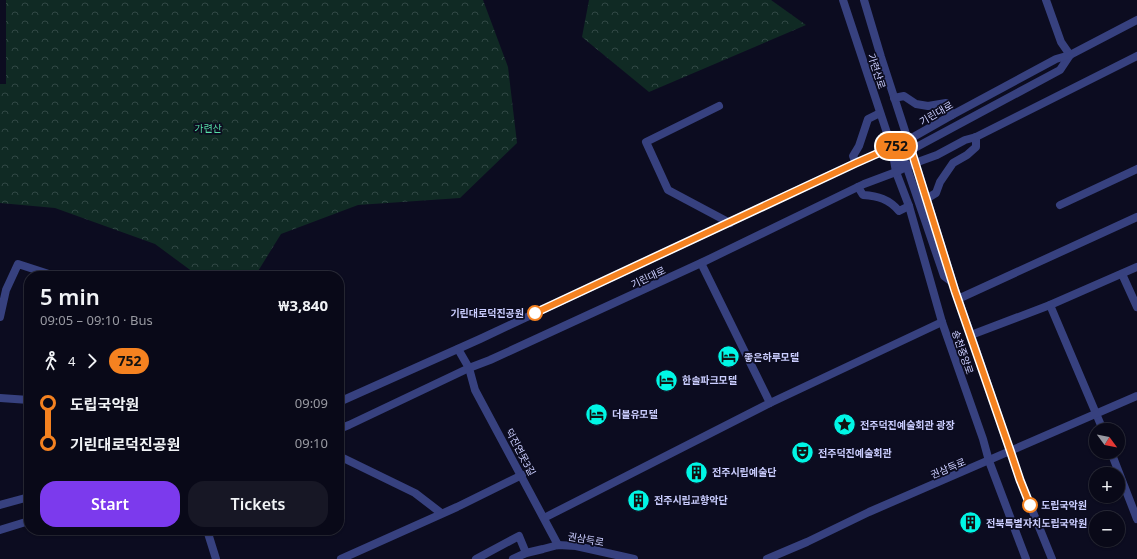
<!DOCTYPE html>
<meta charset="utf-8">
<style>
body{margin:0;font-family:"Noto Sans","Noto Sans KR",sans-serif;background:#171725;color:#f1f3f6;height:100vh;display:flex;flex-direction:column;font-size:15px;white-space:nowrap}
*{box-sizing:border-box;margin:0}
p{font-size:13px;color:#999aa2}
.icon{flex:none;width:22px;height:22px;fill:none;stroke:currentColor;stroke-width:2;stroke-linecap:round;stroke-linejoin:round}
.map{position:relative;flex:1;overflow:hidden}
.details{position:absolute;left:24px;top:271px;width:320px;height:264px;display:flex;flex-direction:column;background:#090918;border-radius:16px;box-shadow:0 1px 3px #0004,0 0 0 1px #292a37}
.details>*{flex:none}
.badge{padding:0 8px;border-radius:13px;font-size:14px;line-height:26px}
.needle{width:26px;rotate:122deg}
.tools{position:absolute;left:1089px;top:423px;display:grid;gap:8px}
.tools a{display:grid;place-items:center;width:36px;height:36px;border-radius:50%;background:#090918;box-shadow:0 1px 3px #0004,0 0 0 1px #292a37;font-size:20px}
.map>.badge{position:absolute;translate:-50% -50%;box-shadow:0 0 0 2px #fff}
.legs{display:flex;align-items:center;gap:6px;height:44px;padding:0 16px;font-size:13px}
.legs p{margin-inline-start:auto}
.summary{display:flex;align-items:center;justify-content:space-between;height:68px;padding:0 16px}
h1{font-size:22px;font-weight:600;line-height:30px}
.action{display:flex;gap:8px;margin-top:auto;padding:8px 16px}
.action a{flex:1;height:46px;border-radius:16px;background:#7c3aed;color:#fff;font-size:16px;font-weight:600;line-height:46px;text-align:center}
.action a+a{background:#171725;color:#f1f3f6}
ul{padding:0 16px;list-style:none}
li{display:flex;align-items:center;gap:14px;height:40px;font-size:15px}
li i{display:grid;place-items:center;width:6px;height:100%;margin:0 5px;background:currentColor}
li i::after{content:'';width:10px;height:10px;margin:-5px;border:3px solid;border-radius:50%;background:#090918}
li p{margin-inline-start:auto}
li:first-child i{background:linear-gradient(#0000 50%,currentColor 0)}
li:last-child i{background:linear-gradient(currentColor 50%,#0000 0)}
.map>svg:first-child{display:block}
</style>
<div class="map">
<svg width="1137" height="559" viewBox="0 0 1137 559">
<defs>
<pattern id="forest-crowns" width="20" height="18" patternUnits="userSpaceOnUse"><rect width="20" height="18" fill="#102a24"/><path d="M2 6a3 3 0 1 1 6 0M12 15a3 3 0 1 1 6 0" fill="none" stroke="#314845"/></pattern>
</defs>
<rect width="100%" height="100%" fill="#0c0c20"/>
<g fill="url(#forest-crowns)">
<path d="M6 0H483L508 67 517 143 460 198 358 205 281 234 255 276H210L197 275 155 244 55 208 0 203V84H6Z"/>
<path d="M589 0H771L806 25 649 92 582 37Z"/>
</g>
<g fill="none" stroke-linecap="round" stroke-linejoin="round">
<g stroke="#37417f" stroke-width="8">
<path d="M1046 0 1061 42 1070 55"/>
<path d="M719 106 646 142 668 190 730 223"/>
<path d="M1060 205 1137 169"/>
<path d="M701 263 770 403"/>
<path d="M1122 274 1137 307"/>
<path d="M958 299 1137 217"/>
<path d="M1050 305 1103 430"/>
<path d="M0 317 6 290 18 264 55 276"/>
<path d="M971 335 1050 305 1137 267"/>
<path d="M458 349 469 368 475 390 558 545"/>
<path d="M0 398 29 400"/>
<path d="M1111 452 1137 519"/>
<path d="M339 456 415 493 441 513"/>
<path d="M544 518 770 403 942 322"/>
<path d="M207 530 216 559"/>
<path d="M341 559 457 507 522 475"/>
<path d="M476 559 519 536 526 553"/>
<path d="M513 559 526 553 543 549 558 545 576 546 634 559"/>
<path d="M767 559 807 542 869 512 1137 396"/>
</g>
<g stroke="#37417f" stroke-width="8">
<path d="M843 0 892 148 896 172 909 206 942 322 983 439 989 461 1026 559"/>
<path d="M864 0 881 57 908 140 958 299 971 335 1020 480 1052 559"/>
<path d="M894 98 904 96 916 104 928 106 946 103 952 115"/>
<path d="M905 162 944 276 952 282"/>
<path d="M856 163 853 156 859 146 868 119 880 113"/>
<path d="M896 172 903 158 911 150 1060 70 1070 55"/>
<path d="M858 187 863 195C878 196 889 199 899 211L909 206"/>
<path d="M926 199 936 193 940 182 953 163 967 155 976 147V137"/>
<path d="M339 402 480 339 856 163 908 140 952 115 1056 59 1070 55 1137 20"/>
<path d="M339 429 349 425 469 368 490 360 701 263 864 184 896 172 915 163 937 155 965 140 976 137 1137 56"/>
<path d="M0 505 29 497"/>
<path d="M0 530 29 521"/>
</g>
</g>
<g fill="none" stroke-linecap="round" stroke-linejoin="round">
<defs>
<path id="line-1" d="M535 313 856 163 908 140 955 291 1010 450 1020 480 1030 505"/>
</defs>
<use href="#line-1" stroke="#fff" stroke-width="9"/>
<use href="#line-1" stroke="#f58220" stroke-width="6"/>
</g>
<defs>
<symbol id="hotel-disc" viewBox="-11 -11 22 22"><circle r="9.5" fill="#00f6e5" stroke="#0c0c20"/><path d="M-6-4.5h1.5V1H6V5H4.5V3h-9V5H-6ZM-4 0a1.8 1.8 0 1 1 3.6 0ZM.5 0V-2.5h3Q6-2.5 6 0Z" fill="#111"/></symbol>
<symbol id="sight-disc" viewBox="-11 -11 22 22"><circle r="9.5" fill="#00f6e5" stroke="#0c0c20"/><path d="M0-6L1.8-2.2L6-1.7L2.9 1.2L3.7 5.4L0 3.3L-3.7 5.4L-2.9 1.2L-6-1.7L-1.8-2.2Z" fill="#111"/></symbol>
<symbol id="theatre-disc" viewBox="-11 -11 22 22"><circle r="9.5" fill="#00f6e5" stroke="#0c0c20"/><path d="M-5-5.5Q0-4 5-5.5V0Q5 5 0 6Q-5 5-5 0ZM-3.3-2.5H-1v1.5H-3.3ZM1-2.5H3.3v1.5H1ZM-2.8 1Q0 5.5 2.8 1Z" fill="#111"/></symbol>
<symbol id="building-disc" viewBox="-11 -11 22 22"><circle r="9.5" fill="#00f6e5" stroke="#0c0c20"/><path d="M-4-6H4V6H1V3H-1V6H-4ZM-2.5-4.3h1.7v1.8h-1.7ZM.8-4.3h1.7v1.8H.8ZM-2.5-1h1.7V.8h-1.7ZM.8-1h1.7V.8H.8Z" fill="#111"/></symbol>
</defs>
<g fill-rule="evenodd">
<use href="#hotel-disc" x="716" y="344" width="25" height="25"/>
<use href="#hotel-disc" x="654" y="368" width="25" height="25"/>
<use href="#hotel-disc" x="584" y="402" width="25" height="25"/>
<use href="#sight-disc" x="832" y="412" width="25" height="25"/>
<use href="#theatre-disc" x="790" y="440" width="25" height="25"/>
<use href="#building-disc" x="684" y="460" width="25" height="25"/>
<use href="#building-disc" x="626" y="488" width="25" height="25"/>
<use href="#building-disc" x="958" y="510" width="25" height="25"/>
</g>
<g fill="#fff" stroke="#f58220" stroke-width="2">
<circle cx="535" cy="313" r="7"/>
<circle cx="1030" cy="505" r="7"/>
</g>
<g text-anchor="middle" stroke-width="3.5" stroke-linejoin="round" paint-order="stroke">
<g font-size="10" fill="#cbceff" stroke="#0c0c20">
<text transform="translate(877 71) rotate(72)" y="4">가련산로</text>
<text transform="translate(936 113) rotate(-30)" y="4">기린대로</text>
<text transform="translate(648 277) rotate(-25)" y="4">기린대로</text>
<text transform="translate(963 352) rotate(71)" y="4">송천중앙로</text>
<text transform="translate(521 452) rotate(62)" y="4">덕진연못3길</text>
<text transform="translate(948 468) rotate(-23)" y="4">권삼득로</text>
<text transform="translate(586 539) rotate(10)" y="4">권삼득로</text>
</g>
<g font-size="10" fill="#57dfa6" stroke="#0c0c20">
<text x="208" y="132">가련산</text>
</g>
<g font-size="10" font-weight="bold" fill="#cbceff" stroke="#0c0c20" text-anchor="end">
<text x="524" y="317">기린대로덕진공원</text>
<text x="1041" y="509" text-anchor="start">도립국악원</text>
</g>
<g font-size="10" font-weight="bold" fill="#cbceff" stroke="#0c0c20" text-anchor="start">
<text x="744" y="361">좋은하루모텔</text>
<text x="682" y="384">한솔파크모텔</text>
<text x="612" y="418">더블유모텔</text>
<text x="860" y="429">전주덕진예술회관 광장</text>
<text x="818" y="457">전주덕진예술회관</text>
<text x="712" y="476">전주시립예술단</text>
<text x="654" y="504">전주시립교향악단</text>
<text x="986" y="527">전북특별자치도립국악원</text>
</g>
</g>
</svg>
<div class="tools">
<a><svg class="needle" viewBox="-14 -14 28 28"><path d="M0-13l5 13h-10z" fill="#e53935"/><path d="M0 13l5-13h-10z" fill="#999aa2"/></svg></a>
<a>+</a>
<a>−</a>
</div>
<b class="badge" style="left:896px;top:146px;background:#f58220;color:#111">752</b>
<section class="details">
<div class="summary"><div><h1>5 min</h1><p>09:05 – 09:10 · Bus</p></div><b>₩3,840</b></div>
<div class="legs"><svg class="icon" aria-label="walk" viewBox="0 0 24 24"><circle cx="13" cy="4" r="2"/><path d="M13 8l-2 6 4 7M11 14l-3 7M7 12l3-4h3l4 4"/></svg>4<svg class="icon" aria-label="forward" viewBox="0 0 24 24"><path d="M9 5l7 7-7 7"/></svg><b class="badge" style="background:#f58220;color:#111">752</b></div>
<ul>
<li><i style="color:#f58220"></i><b>도립국악원</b><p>09:09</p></li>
<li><i style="color:#f58220"></i><b>기린대로덕진공원</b><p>09:10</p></li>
</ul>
<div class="action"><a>Start</a><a>Tickets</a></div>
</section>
</div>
